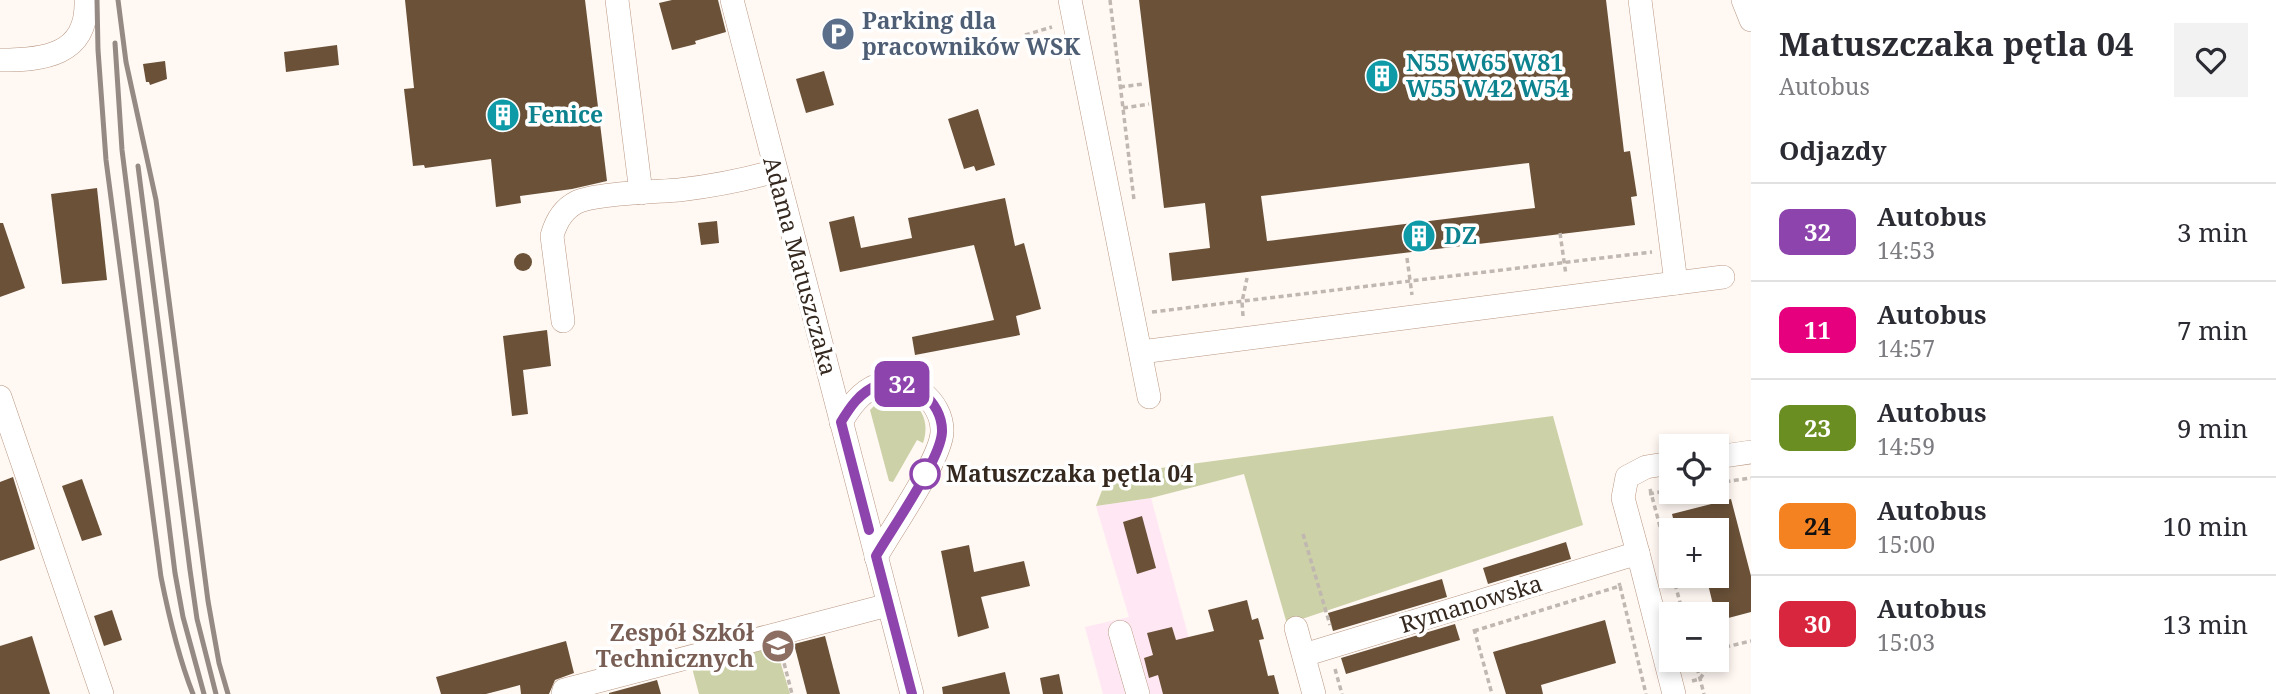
<!DOCTYPE html>
<html lang="pl">
<meta charset="utf-8">
<style>
body{margin:0;font-family:"Noto Serif",serif;background:#f2f2f3;color:#2b2b33;height:100vh;display:flex;flex-direction:column;font-size:26px;white-space:nowrap}
*{box-sizing:border-box;margin:0}
p{font-size:23px;color:#7c7c81}
.icon{flex:none;width:38px;height:38px;fill:none;stroke:currentColor;stroke-width:2;stroke-linecap:round;stroke-linejoin:round}
.map{position:relative;flex:1;overflow:hidden}
.panel{display:flex;flex-direction:column;background:#fff;width:525px}
.panel>*{flex:none}
.badge{padding:0 14px;border-radius:10px;font-size:24px;line-height:46px}
.controls{position:absolute;left:1659px;top:434px;display:grid;gap:14px}
.controls a{display:grid;place-items:center;width:70px;height:70px;border-radius:0px;background:#fff;box-shadow:0 4px 10px #0003;font-size:35px}
.map>.badge{position:absolute;translate:-50% -50%;box-shadow:0 0 0 4px #fff}
h2{padding:0 28px;font-size:26px;line-height:63px}
.round{display:grid;place-items:center;flex:none;width:74px;height:74px;border-radius:0px;background:#f2f2f3}
.head{display:flex;align-items:center;justify-content:space-between;height:119px;padding:0 28px}
h1{font-size:33px;font-weight:700;line-height:52px}
ul{padding:0;list-style:none}
li{display:flex;align-items:center;gap:21px;height:98px;padding:0 28px;border-top:2px solid #e1e1e2}
li div{flex:1}
li b{display:block;font-size:26px}
li em{font-style:normal}
li .badge{min-width:77px;font-weight:700;text-align:center}
main{display:flex;flex:1;min-height:0}
.map>svg:first-child{display:block}
</style>
<main>
<div class="map">
<svg width="1751" height="694" viewBox="0 0 1751 694">
<rect width="100%" height="100%" fill="#fff8f3"/>
<path fill="#ffe8f4" d="M1151 498 1204 694H1103L1085 627 1129 617 1096 506Z"/>
<g fill="#ccd1a7">
<path d="M896 396C920 400 931 421 923 443L917 440 893 482 889 481 870 410 880 400Z"/>
<path d="M1553 416 1583 525 1287 624 1244 474 1151 498 1096 506 1106 480 1138 471Z"/>
<path d="M774 641 790 694H699L691 664Z"/>
</g>
<g fill="#6a5138" fill-rule="evenodd">
<path d="M405 0H585L607 181 572 189 520 196 521 203 496 207 491 159 425 168 424 165 413 166 404 89 414 88Z"/>
<path d="M672 0H718L726 32 695 41 696 44 672 50 659 3Z"/>
<path d="M1139 0H1606L1624 152 1630 151 1637 196 1631 197 1635 225 1172 281 1169 253 1210 248 1205 203 1164 208ZM1529 163 1535 208 1267 241 1261 196Z"/>
<path d="M337 45 339 65 286 72 284 52Z"/>
<path d="M165 61 167 79 150 85 149 82H146L143 64Z"/>
<path d="M824 71 834 105 806 113 796 79Z"/>
<path d="M978 109 995 165 976 171 974 166 964 169 948 119Z"/>
<path d="M97 188 107 280 62 284 51 194Z"/>
<path d="M1005 198 1015 246 1024 243 1041 309 1016 316 1020 335 915 355 912 337 994 320 974 245 840 272 829 222 854 216 861 248 912 238 908 218Z"/>
<path d="M717 221 719 243 701 245 698 223Z"/>
<path d="M0 223H3L25 288 0 297Z"/>
<circle cx="523" cy="262" r="9"/>
<path d="M547 330 551 366 523 370 528 414 512 416 503 336Z"/>
<path d="M13 477 35 549 0 561V482Z"/>
<path d="M82 479 102 535 82 541 62 486Z"/>
<path d="M1731 499 1751 576V612L1717 621 1706 576H1717V530H1676L1672 514Z"/>
<path d="M1142 516 1156 568 1137 574 1123 522Z"/>
<path d="M1566 542 1571 559 1488 584 1483 568Z"/>
<path d="M969 545 974 572 1024 561 1030 586 981 597 989 628 958 637 941 551Z"/>
<path d="M1442 579 1447 597 1333 631 1328 613Z"/>
<path d="M1247 600 1252 620 1258 618 1264 639 1259 640 1268 676 1274 675 1279 694H1163L1158 675 1149 678 1144 658 1153 655 1147 633 1172 627 1176 640 1214 631 1208 610Z"/>
<path d="M112 610 122 640 104 646 94 616Z"/>
<path d="M1605 620 1616 663 1541 685 1543 694H1506L1493 652Z"/>
<path d="M1455 624 1460 640 1346 674 1341 658Z"/>
<path d="M32 636 50 694H0V646Z"/>
<path d="M825 636 840 694H807L794 644Z"/>
<path d="M566 641 574 673 555 680 549 694H521L520 685 486 694H441L436 677Z"/>
<path d="M1005 672 1010 694H943L942 687Z"/>
<path d="M1059 674 1063 694H1043L1040 678Z"/>
<path d="M657 680 661 694H609V693Z"/>
</g>
<g fill="none" stroke-linecap="round" stroke-linejoin="round">
<defs>
<g id="minor">
<path d="M617 0 641 193"/>
<path d="M732 0 912 694"/>
<path d="M1070 0 1149 397"/>
<path d="M1640 0 1676 283"/>
<path d="M1743 0 1751 20"/>
<path d="M0 60C43 60 88 56 86 0"/>
<path d="M563 321 552 236C556 221 563 209 577 202 597 193 655 192 679 190 712 186 744 180 775 171"/>
<path d="M1141 352 1723 277"/>
<path d="M0 397 102 694"/>
<path d="M841 422C850 407 860 392 878 385 909 374 943 401 942 432 941 459 891 530 876 557"/>
<path d="M1717 457 1751 452"/>
<path d="M1638 553 1623 498 1627 477 1646 467 1671 463"/>
<path d="M1296 628 1314 694"/>
<path d="M1120 632 1138 694"/>
<path d="M1304 655 1638 553 1674 694"/>
<path d="M563 694 564 690 888 605"/>
</g>
</defs>
<use href="#minor" stroke="#b89782" stroke-width="24"/>
<g stroke="#c0b7b1" stroke-width="3.5" stroke-dasharray="5 3.5" stroke-linecap="butt">
<path d="M1110 0 1134 200"/>
<path d="M1025 35 1052 27"/>
<path d="M1120 87 1143 84"/>
<path d="M1123 108 1149 104"/>
<path d="M1560 233 1566 275"/>
<path d="M1407 258 1412 295"/>
<path d="M1152 312 1652 252"/>
<path d="M1243 316 1242 302 1247 278"/>
<path d="M1717 483 1751 478"/>
<path d="M1650 489 1671 568"/>
<path d="M1649 494 1671 490"/>
<path d="M1303 534 1330 625"/>
<path d="M1673 576 1683 614"/>
<path d="M1620 586 1646 694"/>
<path d="M1474 629 1492 694"/>
<path d="M1474 631 1620 586 1619 583"/>
<path d="M1717 649 1751 641"/>
<path d="M782 655 792 694"/>
<path d="M1695 660 1704 694"/>
<path d="M1335 669 1342 694"/>
<path d="M1692 681 1700 679 1712 660"/>
</g>
<use href="#minor" stroke="#fff" stroke-width="23"/>
<g stroke="#958b84" stroke-width="5">
<path d="M97 0 98 50 106 160 161 577C169 617 178 656 193 694"/>
<path d="M118 0 126 62 156 200 208 601 219 663 228 694"/>
<path d="M115 43 122 150 175 573 183 617 204 694"/>
<path d="M138 166 190 570 197 619 216 694"/>
</g>
</g>
<g fill="none" stroke-linecap="round" stroke-linejoin="round">
<defs>
<path id="line" d="M869 530 841 422C850 407 860 392 878 385 909 374 943 401 942 432 941 459 891 530 876 556L912 694"/>
</defs>
<use href="#line" stroke="#fff" stroke-width="16"/>
<use href="#line" stroke="#8e44ad" stroke-width="10"/>
</g>
<defs>
<symbol id="parking-disc" viewBox="-11 -11 22 22"><circle r="9.5" fill="#5c6f8a" stroke="#fff"/><path d="M-3.5-5.5H1a3.5 3.5 0 0 1 0 7H-1V5.5H-3.5ZM-1-3.4V-.6H.8a1.4 1.4 0 0 0 0-2.8Z" fill="#fff"/></symbol>
<symbol id="building-disc" viewBox="-11 -11 22 22"><circle r="9.5" fill="#0f9aa8" stroke="#fff"/><path d="M-4-6H4V6H1V3H-1V6H-4ZM-2.5-4.3h1.7v1.8h-1.7ZM.8-4.3h1.7v1.8H.8ZM-2.5-1h1.7V.8h-1.7ZM.8-1h1.7V.8H.8Z" fill="#fff"/></symbol>
<symbol id="school-disc" viewBox="-11 -11 22 22"><circle r="9.5" fill="#8d6e63" stroke="#fff"/><path d="M0-5L7-2L0 1L-7-2ZM-4 1L0 2.5L4 1V4Q0 6-4 4Z" fill="#fff"/></symbol>
</defs>
<g fill-rule="evenodd">
<use href="#parking-disc" x="819" y="15" width="38" height="38"/>
<use href="#building-disc" x="1363" y="57" width="38" height="38"/>
<use href="#building-disc" x="484" y="96" width="38" height="38"/>
<use href="#building-disc" x="1400" y="217" width="38" height="38"/>
<use href="#school-disc" x="759" y="627" width="38" height="38"/>
</g>
<circle fill="#fff" stroke="#8e44ad" stroke-width="3.5" cx="925" cy="474" r="14"/>
<g text-anchor="middle" stroke-width="7" stroke-linejoin="round" paint-order="stroke">
<g font-size="23" font-weight="bold" fill="#4e5e75" stroke="#fff" text-anchor="start">
<text x="862" y="29">Parking dla<tspan x="862" dy="26">pracowników WSK</tspan></text>
</g>
<g font-size="23" font-weight="bold" fill="#0d838f" stroke="#fff" text-anchor="start">
<text x="1406" y="71">N55 W65 W81<tspan x="1406" dy="26">W55 W42 W54</tspan></text>
<text x="528" y="123">Fenice</text>
<text x="1444" y="244">DZ</text>
</g>
<g font-size="23" fill="#35281f" stroke="#fff">
<text transform="translate(800 266) rotate(75)" y="8">Adama Matuszczaka</text>
<text transform="translate(1471 604) rotate(-17)" y="8">Rymanowska</text>
</g>
<g font-size="23" font-weight="bold" fill="#35281f" stroke="#fff" text-anchor="start">
<text x="946" y="482">Matuszczaka pętla 04</text>
</g>
<g font-size="23" font-weight="bold" fill="#785e54" stroke="#fff" text-anchor="end">
<text x="754" y="641">Zespół Szkół<tspan x="754" dy="26">Technicznych</tspan></text>
</g>
</g>
</svg>
<div class="controls">
<a><svg class="icon" aria-label="locate" viewBox="0 0 24 24"><circle cx="12" cy="12" r="6"/><path d="M12 2v4M12 18v4M2 12h4M18 12h4"/></svg></a>
<a>+</a>
<a>−</a>
</div>
<b class="badge" style="left:902px;top:384px;background:#8e44ad;color:#fff">32</b>
</div>
<section class="panel">
<div class="head"><div><h1>Matuszczaka pętla 04</h1><p>Autobus</p></div><a class="round"><svg class="icon" aria-label="heart" viewBox="0 0 24 24"><path d="M12 20l-8-8c-3-5 5-10 8-4 3-6 11-1 8 4z"/></svg></a></div>
<h2>Odjazdy</h2>
<ul>
<li><span class="badge" style="background:#8e44ad;color:#fff">32</span><div><b>Autobus</b><p>14:53</p></div><em>3 min</em></li>
<li><span class="badge" style="background:#e6007e;color:#fff">11</span><div><b>Autobus</b><p>14:57</p></div><em>7 min</em></li>
<li><span class="badge" style="background:#6b8e23;color:#fff">23</span><div><b>Autobus</b><p>14:59</p></div><em>9 min</em></li>
<li><span class="badge" style="background:#f58220;color:#111">24</span><div><b>Autobus</b><p>15:00</p></div><em>10 min</em></li>
<li><span class="badge" style="background:#d7263d;color:#fff">30</span><div><b>Autobus</b><p>15:03</p></div><em>13 min</em></li>
</ul>
</section>
</main>
